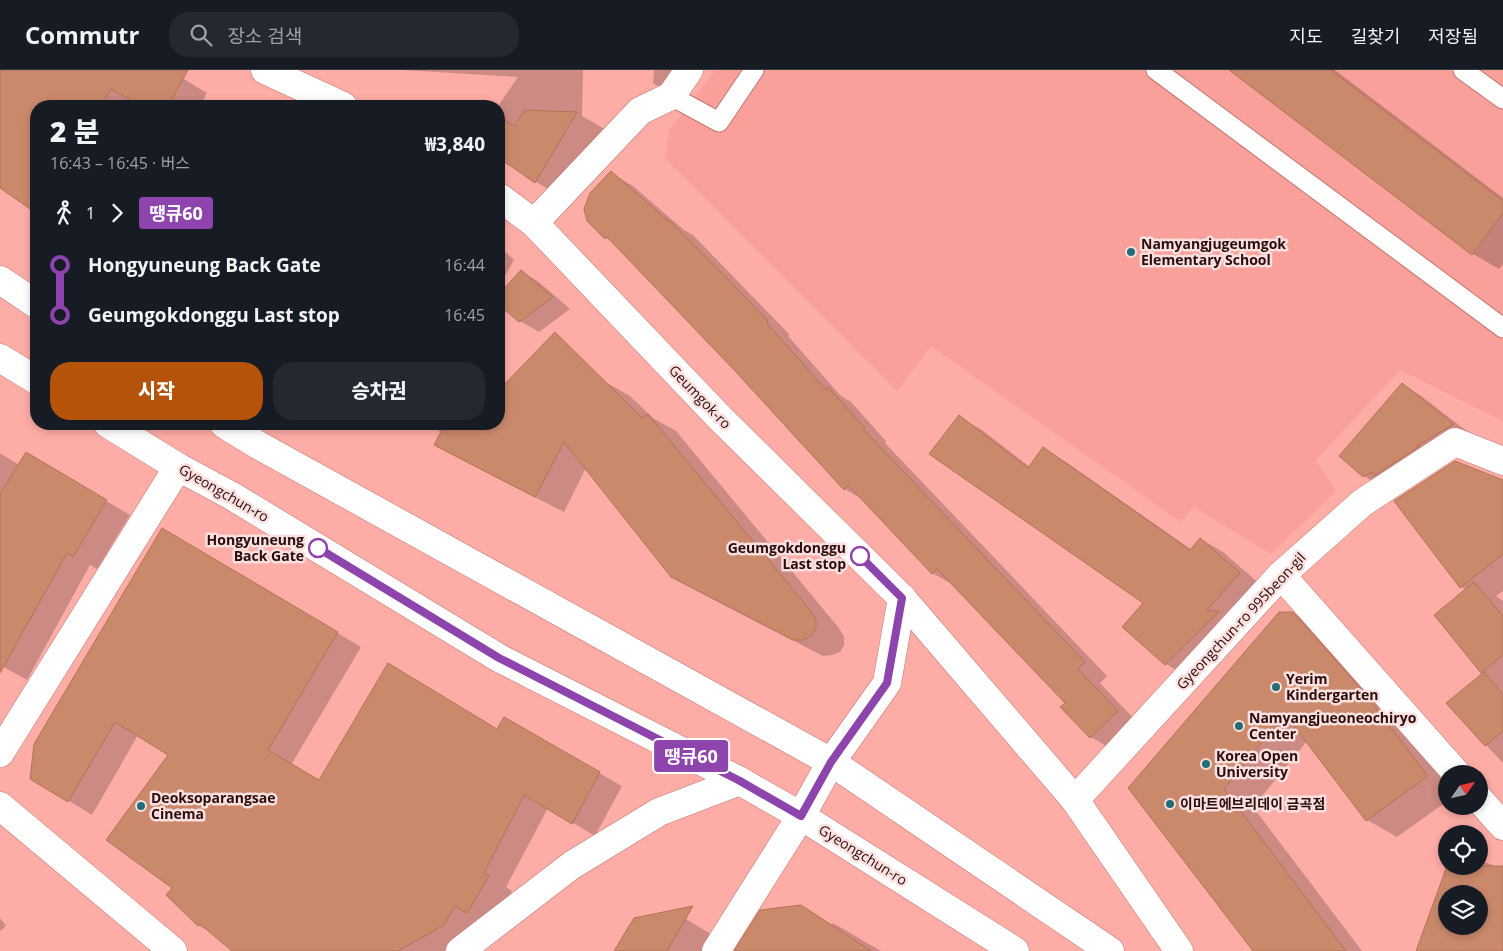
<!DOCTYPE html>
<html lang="ko">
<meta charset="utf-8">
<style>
body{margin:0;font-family:"Open Sans","Noto Sans KR",sans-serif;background:#242831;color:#f1f3f6;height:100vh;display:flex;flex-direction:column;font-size:19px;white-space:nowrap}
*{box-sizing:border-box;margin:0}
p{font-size:16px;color:#9ea1a6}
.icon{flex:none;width:28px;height:28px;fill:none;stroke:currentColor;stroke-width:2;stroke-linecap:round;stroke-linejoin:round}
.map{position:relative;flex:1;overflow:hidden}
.drawer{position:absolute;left:30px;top:30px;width:475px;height:330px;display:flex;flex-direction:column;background:#171b24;border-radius:20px;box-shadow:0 2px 8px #0003}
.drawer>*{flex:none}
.badge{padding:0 10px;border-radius:4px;font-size:18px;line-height:32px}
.needle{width:32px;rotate:56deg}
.controls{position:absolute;left:1438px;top:695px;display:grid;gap:10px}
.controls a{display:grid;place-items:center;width:50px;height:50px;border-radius:50%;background:#171b24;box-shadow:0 2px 8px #0003;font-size:25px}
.map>.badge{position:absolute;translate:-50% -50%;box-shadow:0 0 0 2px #fff}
.legs{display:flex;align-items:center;gap:8px;height:55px;padding:0 20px;font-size:16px}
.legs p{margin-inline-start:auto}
.overview{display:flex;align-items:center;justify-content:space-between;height:85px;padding:0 20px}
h1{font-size:28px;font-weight:800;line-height:38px}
.button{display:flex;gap:10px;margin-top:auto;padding:10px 20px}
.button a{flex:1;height:58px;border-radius:20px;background:#b45309;color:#fff;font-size:20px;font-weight:800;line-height:58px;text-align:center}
.button a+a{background:#242831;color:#f1f3f6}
ul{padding:0 20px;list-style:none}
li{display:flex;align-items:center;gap:18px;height:50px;font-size:19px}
li i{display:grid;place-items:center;width:8px;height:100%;margin:0 6px;background:currentColor}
li i::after{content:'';width:12px;height:12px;margin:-6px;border:4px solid;border-radius:50%;background:#171b24}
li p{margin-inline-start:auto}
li:first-child i{background:linear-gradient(#0000 50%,currentColor 0)}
li:last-child i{background:linear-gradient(currentColor 50%,#0000 0)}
header{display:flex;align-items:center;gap:30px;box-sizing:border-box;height:70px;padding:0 25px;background:#171b24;border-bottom:1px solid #363941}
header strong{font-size:24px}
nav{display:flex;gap:28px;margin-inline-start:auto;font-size:18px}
.search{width:350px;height:45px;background:#242831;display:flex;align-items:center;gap:12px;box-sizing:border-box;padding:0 18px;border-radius:20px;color:#9ea1a6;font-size:19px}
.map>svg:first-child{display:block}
</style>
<header>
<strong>Commutr</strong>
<div class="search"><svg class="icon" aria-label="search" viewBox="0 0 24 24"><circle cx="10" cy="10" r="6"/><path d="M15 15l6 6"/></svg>장소 검색</div>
<nav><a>지도</a><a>길찾기</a><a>저장됨</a></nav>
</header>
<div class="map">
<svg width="1503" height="881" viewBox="0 0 1503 881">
<rect width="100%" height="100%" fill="#feada6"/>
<path fill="#f8a099" d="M715 0H1503V351L1400 300 1316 390 1336 421 1271 484 1194 437 1181 452 931 276 897 321 665 88 669 61Z"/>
<g fill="#0003" fill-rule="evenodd">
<path d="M0 0H169L207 23 203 31 214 36H36V141L0 116Z"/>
<path d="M403 0H583L582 46 608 61 567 130 536 112 499 86 498 36 518 7Z"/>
<path d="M654 0H686L670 24 653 13Z"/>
<path d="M1232 0H1335L1503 128V194L1499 199 1473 184Z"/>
<path d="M611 103 633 116 684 160 693 165 790 265 788 266 841 326 851 332 886 371 885 373 1107 606 1100 613 1139 654 1113 680 1091 667 1067 633 954 515 932 503 865 431 845 419 737 302 613 172 606 168Z"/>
<path d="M499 176 514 190 499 216Z"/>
<path d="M521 201 539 212 570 239 539 262 520 251 499 233V226Z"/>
<path d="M521 299 602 310 630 326 653 348 676 361 838 557 844 566V575L840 582 832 585 823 586 701 523 672 506 586 398 564 442 464 391 436 375 442 363 426 354H499V322Z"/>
<path d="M1402 314 1420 325 1472 365 1383 417 1364 406Z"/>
<path d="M959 347 982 360 1030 397 1043 379 1066 392 1192 480 1201 469 1223 482 1262 516 1188 607 1166 594 1145 533Z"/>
<path d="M0 383 19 395 49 397 130 445 97 499 90 495 27 610 0 595Z"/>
<path d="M1503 411V521L1496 526 1503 531V693L1486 675 1483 604 1435 545 1467 520 1461 517Z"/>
<path d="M186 473 361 577 291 695 319 711 498 660 504 649 622 716 595 766 548 738 506 817 512 821 491 855 478 848 467 868 444 881H234L215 865 198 855 173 818 170 685 138 665 92 745 32 708Z"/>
<path d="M1293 543 1323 561 1446 709V732L1397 767 1367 750 1307 671 1253 737 1362 881H1255L1130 718Z"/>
<path d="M1479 790 1493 795 1503 801V881H1417L1448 796H1479ZM1446 824H1479V856H1446Z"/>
<path d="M801 837 831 855 833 853 881 881H736Z"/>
<path d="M673 841 727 874 723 881H616Z"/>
<path d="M0 848 6 856 0 861Z"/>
</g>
<g fill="#cb896c" stroke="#b57253" fill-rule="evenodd">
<path d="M0 0H188L168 36H141L111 19 101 36H36V143L0 118Z"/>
<path d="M1229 0H1331L1503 131V143L1472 185Z"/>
<path d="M525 40 577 42 535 113 499 88V47L514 56Z"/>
<path d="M611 101 666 149 670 151 719 200 768 251 767 253 826 320 828 317 865 358 863 359 1085 592 1078 599 1118 641 1090 668 1060 637 1065 633 937 499 932 504 848 415 844 420 736 302 607 167 605 169 587 151 584 139 590 123Z"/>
<path d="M521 200 553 227 519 252 499 235V224Z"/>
<path d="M555 262 642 348 648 344 810 540 816 549V559L811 566 803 570H793L671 507 564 372 535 427 434 375 445 354H499V320Z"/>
<path d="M1402 313 1454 354 1417 376H1420L1374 406 1372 402 1363 407 1339 386Z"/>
<path d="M959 345 1028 398 1043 377 1190 480 1200 468 1240 503 1206 541H1220L1165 595 1122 557 1143 533 929 384Z"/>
<path d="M26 382 107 430 73 487 67 483 0 603V424Z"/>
<path d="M1455 391 1503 410V484L1460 518 1394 431Z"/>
<path d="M162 458 338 562 268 680 319 710 388 593 497 659 504 647 600 702 572 754 524 725 484 803 489 806 467 843 455 836 444 855 398 881H232L200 854 198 856 166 825 172 818 106 770 168 685 115 652 68 732 30 709 34 674Z"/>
<path d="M1474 512 1503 546V585L1481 603 1434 545Z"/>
<path d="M1279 542H1293L1361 619 1428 706 1366 751 1285 644 1224 719 1346 881H1253L1128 718Z"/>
<path d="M1484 602 1503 625V661L1485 676 1446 633Z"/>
<path d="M1447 796H1503V881H1416ZM1446 824H1479V856H1446Z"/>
<path d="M801 835 871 881H734L760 840Z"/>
<path d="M693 836 667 881H614L634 848Z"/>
</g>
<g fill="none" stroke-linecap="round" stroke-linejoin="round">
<defs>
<g id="service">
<path d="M1156 0 1503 258"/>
<path d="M1463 0 1503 29"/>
<path d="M671 26 719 52 754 0"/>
</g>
<g id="minor">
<path d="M265 0 343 36"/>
<path d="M499 127 534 153 719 347 902 528"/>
<path d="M534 153 640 41 671 26 689 0"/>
<path d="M1281 505 1457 704"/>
<path d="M0 683 178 397"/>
<path d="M1479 729 1503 756"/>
<path d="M1075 730 1281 505 1362 433 1455 372 1503 391"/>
<path d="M0 736 173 881"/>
<path d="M460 881 572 795 659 742 740 711"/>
<path d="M716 881 801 746"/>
</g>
<g id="tertiary">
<path d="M0 210 36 234"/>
<path d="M0 288 36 310"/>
<path d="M108 354 178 397 232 426 499 588 740 711 801 746 1015 881"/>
<path d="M224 354 258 375 831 692 1110 881"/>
<path d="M902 528 1075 730 1179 881"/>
<path d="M801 746 831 692 887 613 902 528"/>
</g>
</defs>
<use href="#service" stroke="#c27670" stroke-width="21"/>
<use href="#minor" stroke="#c27670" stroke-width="29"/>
<use href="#tertiary" stroke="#c27670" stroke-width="29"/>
<use href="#service" stroke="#fff" stroke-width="19"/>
<use href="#minor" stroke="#fff" stroke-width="28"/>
<use href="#tertiary" stroke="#fff" stroke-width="28"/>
</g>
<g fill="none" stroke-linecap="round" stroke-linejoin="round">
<defs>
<path id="line-1" d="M318 478 499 588 740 711 801 746 831 692 887 613 902 528 860 486"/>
</defs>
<use href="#line-1" stroke="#fff" stroke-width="11"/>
<use href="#line-1" stroke="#8e44ad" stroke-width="8"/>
</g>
<g fill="#236e75" stroke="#f9dfdd" stroke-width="2">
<circle cx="1131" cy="182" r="5"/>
<circle cx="1276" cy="617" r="5"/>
<circle cx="1239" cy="656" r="5"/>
<circle cx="1206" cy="694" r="5"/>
<circle cx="1170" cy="734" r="5"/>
<circle cx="141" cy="736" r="5"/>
</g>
<g fill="#fff" stroke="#8e44ad" stroke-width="2.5">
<circle cx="318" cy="478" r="9"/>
<circle cx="860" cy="486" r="9"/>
</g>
<g text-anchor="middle" stroke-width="5" stroke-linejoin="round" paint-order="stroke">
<g font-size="14" font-weight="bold" fill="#2a0d0c" stroke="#f9dfdd" text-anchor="start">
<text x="1141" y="179">Namyangjugeumgok<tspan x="1141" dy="16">Elementary School</tspan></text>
<text x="1286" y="614">Yerim<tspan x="1286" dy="16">Kindergarten</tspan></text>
<text x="1249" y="653">Namyangjueoneochiryo<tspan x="1249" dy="16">Center</tspan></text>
<text x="1216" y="691">Korea Open<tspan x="1216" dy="16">University</tspan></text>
<text x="151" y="733">Deoksoparangsae<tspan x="151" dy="16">Cinema</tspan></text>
<text x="1180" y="739">이마트에브리데이 금곡점</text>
</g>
<g font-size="14" fill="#2a0d0c" stroke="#f9dfdd">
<text transform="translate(700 327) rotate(46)" y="5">Geumgok-ro</text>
<text transform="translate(224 423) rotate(30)" y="5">Gyeongchun-ro</text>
<text transform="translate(1241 551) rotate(-47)" y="5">Gyeongchun-ro 995beon-gil</text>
<text transform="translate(863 785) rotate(32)" y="5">Gyeongchun-ro</text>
</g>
<g font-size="14" font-weight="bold" fill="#2a0d0c" stroke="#f9dfdd" text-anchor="end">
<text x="304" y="475">Hongyuneung<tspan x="304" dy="16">Back Gate</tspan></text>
<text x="846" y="483">Geumgokdonggu<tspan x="846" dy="16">Last stop</tspan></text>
</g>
</g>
</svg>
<div class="controls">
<a><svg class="needle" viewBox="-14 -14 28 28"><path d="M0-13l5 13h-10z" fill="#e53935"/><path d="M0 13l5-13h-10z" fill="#9ea1a6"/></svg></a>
<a><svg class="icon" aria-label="locate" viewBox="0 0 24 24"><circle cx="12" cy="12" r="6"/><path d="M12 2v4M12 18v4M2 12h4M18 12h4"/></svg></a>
<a><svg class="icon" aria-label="layers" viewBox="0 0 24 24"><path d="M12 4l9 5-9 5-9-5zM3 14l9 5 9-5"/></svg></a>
</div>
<b class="badge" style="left:691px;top:686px;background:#8e44ad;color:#fff">땡큐60</b>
<section class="drawer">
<div class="overview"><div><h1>2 분</h1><p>16:43 – 16:45 · 버스</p></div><b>₩3,840</b></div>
<div class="legs"><svg class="icon" aria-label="walk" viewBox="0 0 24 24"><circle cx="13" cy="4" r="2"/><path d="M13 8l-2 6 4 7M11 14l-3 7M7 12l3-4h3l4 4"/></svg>1<svg class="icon" aria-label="forward" viewBox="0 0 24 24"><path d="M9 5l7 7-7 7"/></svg><b class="badge" style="background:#8e44ad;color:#fff">땡큐60</b></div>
<ul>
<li><i style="color:#8e44ad"></i><b>Hongyuneung Back Gate</b><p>16:44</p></li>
<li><i style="color:#8e44ad"></i><b>Geumgokdonggu Last stop</b><p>16:45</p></li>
</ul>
<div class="button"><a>시작</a><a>승차권</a></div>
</section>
</div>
